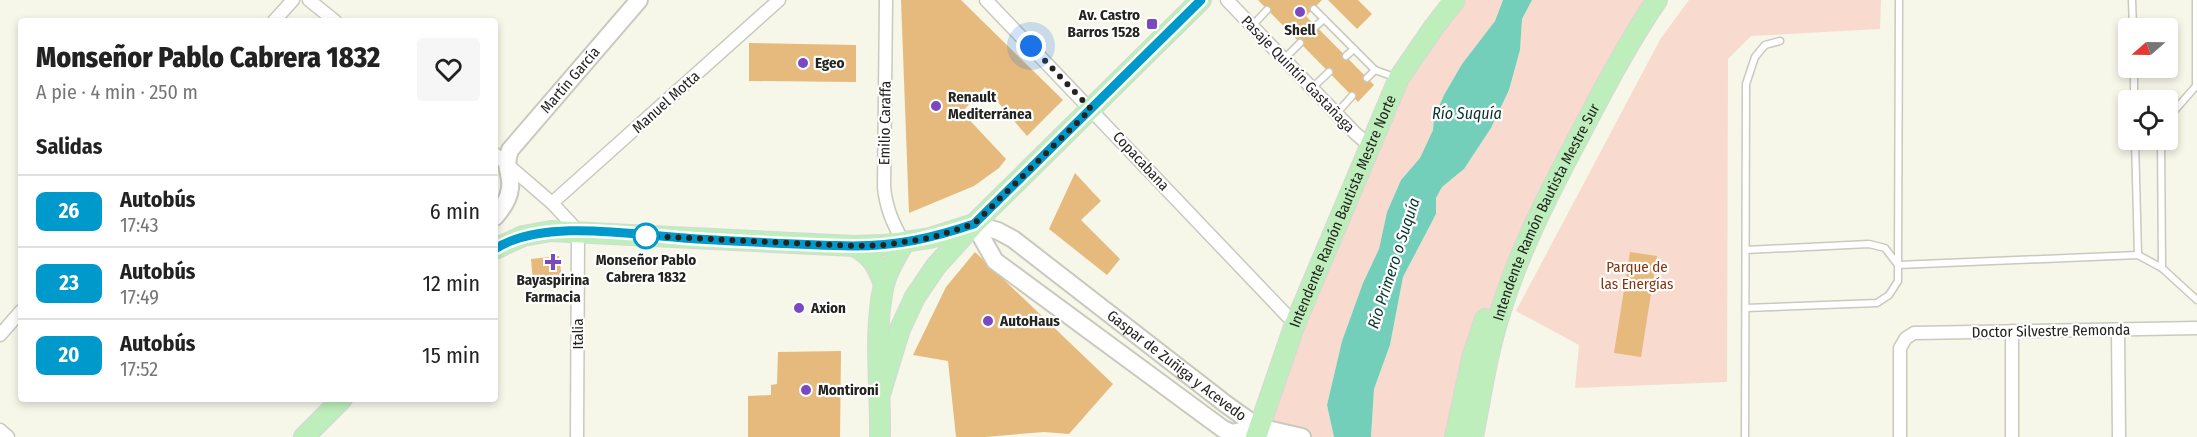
<!DOCTYPE html>
<html lang="es">
<meta charset="utf-8">
<style>
body{margin:0;font-family:"Fira Sans Condensed",sans-serif;background:#f6f6f6;color:#222;height:100vh;display:flex;flex-direction:column;font-size:22px;white-space:nowrap}
*{box-sizing:border-box;margin:0}
p{font-size:20px;color:#767676}
.icon{flex:none;width:33px;height:33px;fill:none;stroke:currentColor;stroke-width:2;stroke-linecap:round;stroke-linejoin:round}
.map{position:relative;flex:1;overflow:hidden}
.drawer{position:absolute;left:18px;top:18px;width:480px;height:384px;display:flex;flex-direction:column;background:#fff;border-radius:6px;box-shadow:0 3px 9px #0003}
.drawer>*{flex:none}
.badge{padding:0 12px;border-radius:9px;font-size:21px;line-height:39px}
.needle{width:39px;rotate:250deg}
.controls{position:absolute;left:2118px;top:18px;display:grid;gap:12px}
.controls a{display:grid;place-items:center;width:60px;height:60px;border-radius:6px;background:#fff;box-shadow:0 3px 9px #0003;font-size:30px}
.you{position:absolute;width:30px;height:30px;margin:-15px;border:4px solid #fff;border-radius:50%;background:#1a73e8;box-shadow:0 0 0 9px #1a73e833}
.map>.badge{position:absolute;translate:-50% -50%;box-shadow:0 0 0 3px #fff}
h2{padding:0 18px;font-size:22px;line-height:54px}
.round{display:grid;place-items:center;flex:none;width:63px;height:63px;border-radius:6px;background:#f6f6f6}
.summary{display:flex;align-items:center;justify-content:space-between;height:102px;padding:0 18px}
h1{font-size:28px;font-weight:800;line-height:45px}
ul{padding:0;list-style:none}
li{display:flex;align-items:center;gap:18px;height:72px;padding:0 18px;border-top:2px solid #e0e0e0}
li div{flex:1}
li b{display:block;font-size:22px}
li em{font-style:normal}
li .badge{min-width:66px;font-weight:700;text-align:center}
.map>svg:first-child{display:block}
</style>
<div class="map">
<svg width="2197" height="437" viewBox="0 0 2197 437">
<rect width="100%" height="100%" fill="#f6f6e9"/>
<g fill="#f9dacf">
<path d="M1455 0H1503L1495 21 1462 64 1444 95 1434 118 1433 130 1420 158 1401 180 1387 212 1379 249 1363 283 1342 341 1327 405 1334 437H1256L1392 95Z"/>
<path d="M1532 0H1657L1540 211 1473 437H1371L1374 389 1390 345 1403 277 1436 214 1435 198 1442 187 1464 169 1491 128 1509 90 1520 50 1522 19Z"/>
<path d="M1689 0H1881L1880 29 1751 36 1728 59 1727 382 1575 388 1579 345 1516 311 1661 38Z"/>
</g>
<path fill="#73cfba" d="M1503 0H1532L1522 19 1520 50 1509 90 1491 128 1464 169 1442 187 1436 198V214L1403 277 1390 345 1374 389 1371 437H1334L1327 405 1342 341 1363 283 1379 249 1387 212 1401 180 1420 158 1433 130 1434 118 1444 95 1462 64 1495 21Z"/>
<g fill="#e6ba7c">
<path d="M901 0H961L1063 100 1027 136 985 87 962 112 1006 159 999 168 974 186 909 213Z"/>
<path d="M1258 0H1322L1306 16 1374 85 1358 102Z"/>
<path d="M1328 0H1358L1372 14 1357 29Z"/>
<path d="M749 43 856 45V82L749 81Z"/>
<path d="M1075 173 1101 201 1081 220 1120 259 1107 275 1049 229Z"/>
<path d="M975 252 1113 384 1069 434 1044 432 985 437H956L948 361 913 355 946 287Z"/>
<path d="M1630 252 1657 256 1641 357 1614 353Z"/>
<path d="M559 256 562 279 533 282 531 259Z"/>
<path d="M841 351 840 437H748V396L771 395V385L777 384 778 352Z"/>
</g>
<g fill="none" stroke-linecap="round" stroke-linejoin="round">
<defs>
<g id="lane">
<path d="M1899 0 1898 265 2138 255 2162 268 2197 300"/>
<path d="M2132 0 2133 28"/>
<path d="M1314 9 1375 70 1397 78"/>
<path d="M1252 26 1267 10"/>
<path d="M1316 26 1324 19"/>
<path d="M1346 56 1354 49"/>
<path d="M1284 59 1300 43"/>
<path d="M2134 68V100"/>
<path d="M1367 78 1375 70"/>
<path d="M1312 88 1329 72"/>
<path d="M1336 114 1352 96"/>
<path d="M2168 118 2196 86V0"/>
<path d="M2135 140 2138 255"/>
<path d="M2161 140 2162 268"/>
<path d="M1746 308 1877 303 1889 295 1898 281V265L1885 248 1869 244 1746 250"/>
<path d="M1745 437 1746 84 1755 57 1765 45 1780 41"/>
</g>
<g id="street">
<path d="M309 0 335 21"/>
<path d="M886 0 884 187C886 208 893 224 904 243"/>
<path d="M986 0 1295 324"/>
<path d="M1227 0 1355 133 1371 147"/>
<path d="M274 21 293 0"/>
<path d="M495 154 552 203 578 231 577 437"/>
<path d="M552 203 779 0"/>
<path d="M2118 330 2119 437"/>
<path d="M2012 331V437"/>
<path d="M0 335 21 311"/>
<path d="M0 430 8 437"/>
<path d="M1900 437V348L1906 338 1914 333 2197 328"/>
</g>
<g id="secondary">
<path id="s1" d="M495 217C502 209 509 199 510 188 512 171 503 170 510 150L639 0"/>
<path id="s2" d="M974 224 998 231 1013 239 1227 405 1258 427 1302 437"/>
<path d="M974 224 995 261 1223 429 1232 433 1258 427"/>
</g>
<g id="primary">
<path d="M854 246C873 257 876 264 884 284"/>
<path d="M495 249 523 236 551 231 854 246 884 245 930 238 971 225"/>
<path d="M881 391 900 329 915 297 936 266 974 224 1201 0"/>
<path d="M304 437 342 399"/>
<path d="M880 437C881 387 873 334 884 284 888 270 896 256 904 243"/>
<path id="s3" d="M1256 437 1295 324 1399 78 1434 27 1455 0"/>
<path d="M1455 437 1472 358 1485 319"/>
<path id="s4" d="M1473 437C1481 396 1487 353 1500 313 1519 251 1548 195 1578 138 1602 92 1627 44 1657 0"/>
</g>
</defs>
<use href="#lane" stroke="#c9cabd" stroke-width="9"/>
<use href="#street" stroke="#c9cabd" stroke-width="15"/>
<use href="#secondary" stroke="#c9cabd" stroke-width="20"/>
<use href="#primary" stroke="#d7d8d7" stroke-width="22"/>
<use href="#lane" stroke="#fff" stroke-width="6"/>
<use href="#street" stroke="#fff" stroke-width="12"/>
<use href="#secondary" stroke="#fff" stroke-width="16"/>
<use href="#primary" stroke="#bdeebb" stroke-width="20"/>
</g>
<g fill="none" stroke-linecap="round" stroke-linejoin="round">
<defs>
<path id="line" d="M495 249C545 217 639 236 697 239 749 242 801 245 853 246 898 246 932 238 974 224L1201 0"/>
</defs>
<use href="#line" stroke="#fff" stroke-width="14"/>
<use href="#line" stroke="#0099cb" stroke-width="9"/>
<path stroke="#23241f" stroke-width="6" stroke-dasharray="0 10.8" d="M646 236 854 246 884 245 930 238 974 224 1091 109 1031 46"/>
</g>
<g fill="#7a48c0" stroke="#fff" stroke-width="2">
<circle cx="1300" cy="12" r="6"/>
<rect x="1146" y="18" width="12" height="12" rx="3"/>
<circle cx="803" cy="63" r="6"/>
<circle cx="936" cy="106" r="6"/>
<path d="M550 253h6v6h6v6h-6v6h-6v-6h-6v-6h6z"/>
<circle cx="799" cy="308" r="6"/>
<circle cx="988" cy="321" r="6"/>
<circle cx="806" cy="390" r="6"/>
</g>
<circle fill="#fff" stroke="#0099cb" stroke-width="3" cx="646" cy="236" r="12"/>
<g text-anchor="middle" stroke-width="4.5" stroke-linejoin="round" paint-order="stroke">
<g font-size="15" font-weight="bold" fill="#23241f" stroke="#fff" text-anchor="start">
<text x="1140" y="20" text-anchor="end">Av. Castro<tspan x="1140" dy="17">Barros 1528</tspan></text>
<text x="1300" y="35" text-anchor="middle">Shell</text>
<text x="815" y="68">Egeo</text>
<text x="948" y="102">Renault<tspan x="948" dy="17">Mediterránea</tspan></text>
<text x="553" y="285" text-anchor="middle">Bayaspirina<tspan x="553" dy="17">Farmacia</tspan></text>
<text x="811" y="313">Axion</text>
<text x="1000" y="326">AutoHaus</text>
<text x="818" y="395">Montironi</text>
</g>
<g font-size="15" fill="#23241f" stroke="#fff">
<text transform="translate(1298 74) rotate(46)" y="5">Pasaje Quintín Gastañaga</text>
<text dy="5" stroke="none"><textPath href="#s1" startOffset="164">Martín García</textPath></text>
<text transform="translate(666 102) rotate(-42)" y="5">Manuel Motta</text>
<text transform="translate(885 123) rotate(-89)" y="5">Emilio Caraffa</text>
<text transform="translate(1141 161) rotate(47)" y="5">Copacabana</text>
<text dy="5" stroke="none"><textPath href="#s3" startOffset="242">Intendente Ramón Bautista Mestre Norte</textPath></text>
<text dy="5" stroke="none"><textPath href="#s4" startOffset="238">Intendente Ramón Bautista Mestre Sur</textPath></text>
<text transform="translate(2051 331) rotate(-1)" y="5">Doctor Silvestre Remonda</text>
<text transform="translate(578 334) rotate(-90)" y="5">Italia</text>
<text dy="5" stroke="none"><textPath href="#s2" startOffset="249">Gaspar de Zuñiga y Acevedo</textPath></text>
</g>
<g font-size="15" font-weight="bold" fill="#23241f" stroke="#fff">
<text x="646" y="265">Monseñor Pablo<tspan x="646" dy="17">Cabrera 1832</tspan></text>
</g>
<g font-size="15" fill="#88340e" stroke="#fff">
<text x="1637" y="272">Parque de<tspan x="1637" dy="17">las Energías</tspan></text>
</g>
<g font-size="16" font-style="italic" fill="#07342c" stroke="#fff">
<text x="1467" y="119">Río Suquía</text>
<text transform="translate(1393 263) rotate(-72)" y="6">Río Primero o Suquía</text>
</g>
</g>
</svg>
<div class="controls">
<a><svg class="needle" viewBox="-14 -14 28 28"><path d="M0-13l5 13h-10z" fill="#e53935"/><path d="M0 13l5-13h-10z" fill="#767676"/></svg></a>
<a><svg class="icon" aria-label="locate" viewBox="0 0 24 24"><circle cx="12" cy="12" r="6"/><path d="M12 2v4M12 18v4M2 12h4M18 12h4"/></svg></a>
</div>
<div class="you" style="left:1031px;top:46px"></div>
<section class="drawer">
<div class="summary"><div><h1>Monseñor Pablo Cabrera 1832</h1><p>A pie · 4 min · 250 m</p></div><a class="round"><svg class="icon" aria-label="heart" viewBox="0 0 24 24"><path d="M12 20l-8-8c-3-5 5-10 8-4 3-6 11-1 8 4z"/></svg></a></div>
<h2>Salidas</h2>
<ul>
<li><span class="badge" style="background:#0099cb;color:#fff">26</span><div><b>Autobús</b><p>17:43</p></div><em>6 min</em></li>
<li><span class="badge" style="background:#0099cb;color:#fff">23</span><div><b>Autobús</b><p>17:49</p></div><em>12 min</em></li>
<li><span class="badge" style="background:#0099cb;color:#fff">20</span><div><b>Autobús</b><p>17:52</p></div><em>15 min</em></li>
</ul>
</section>
</div>
